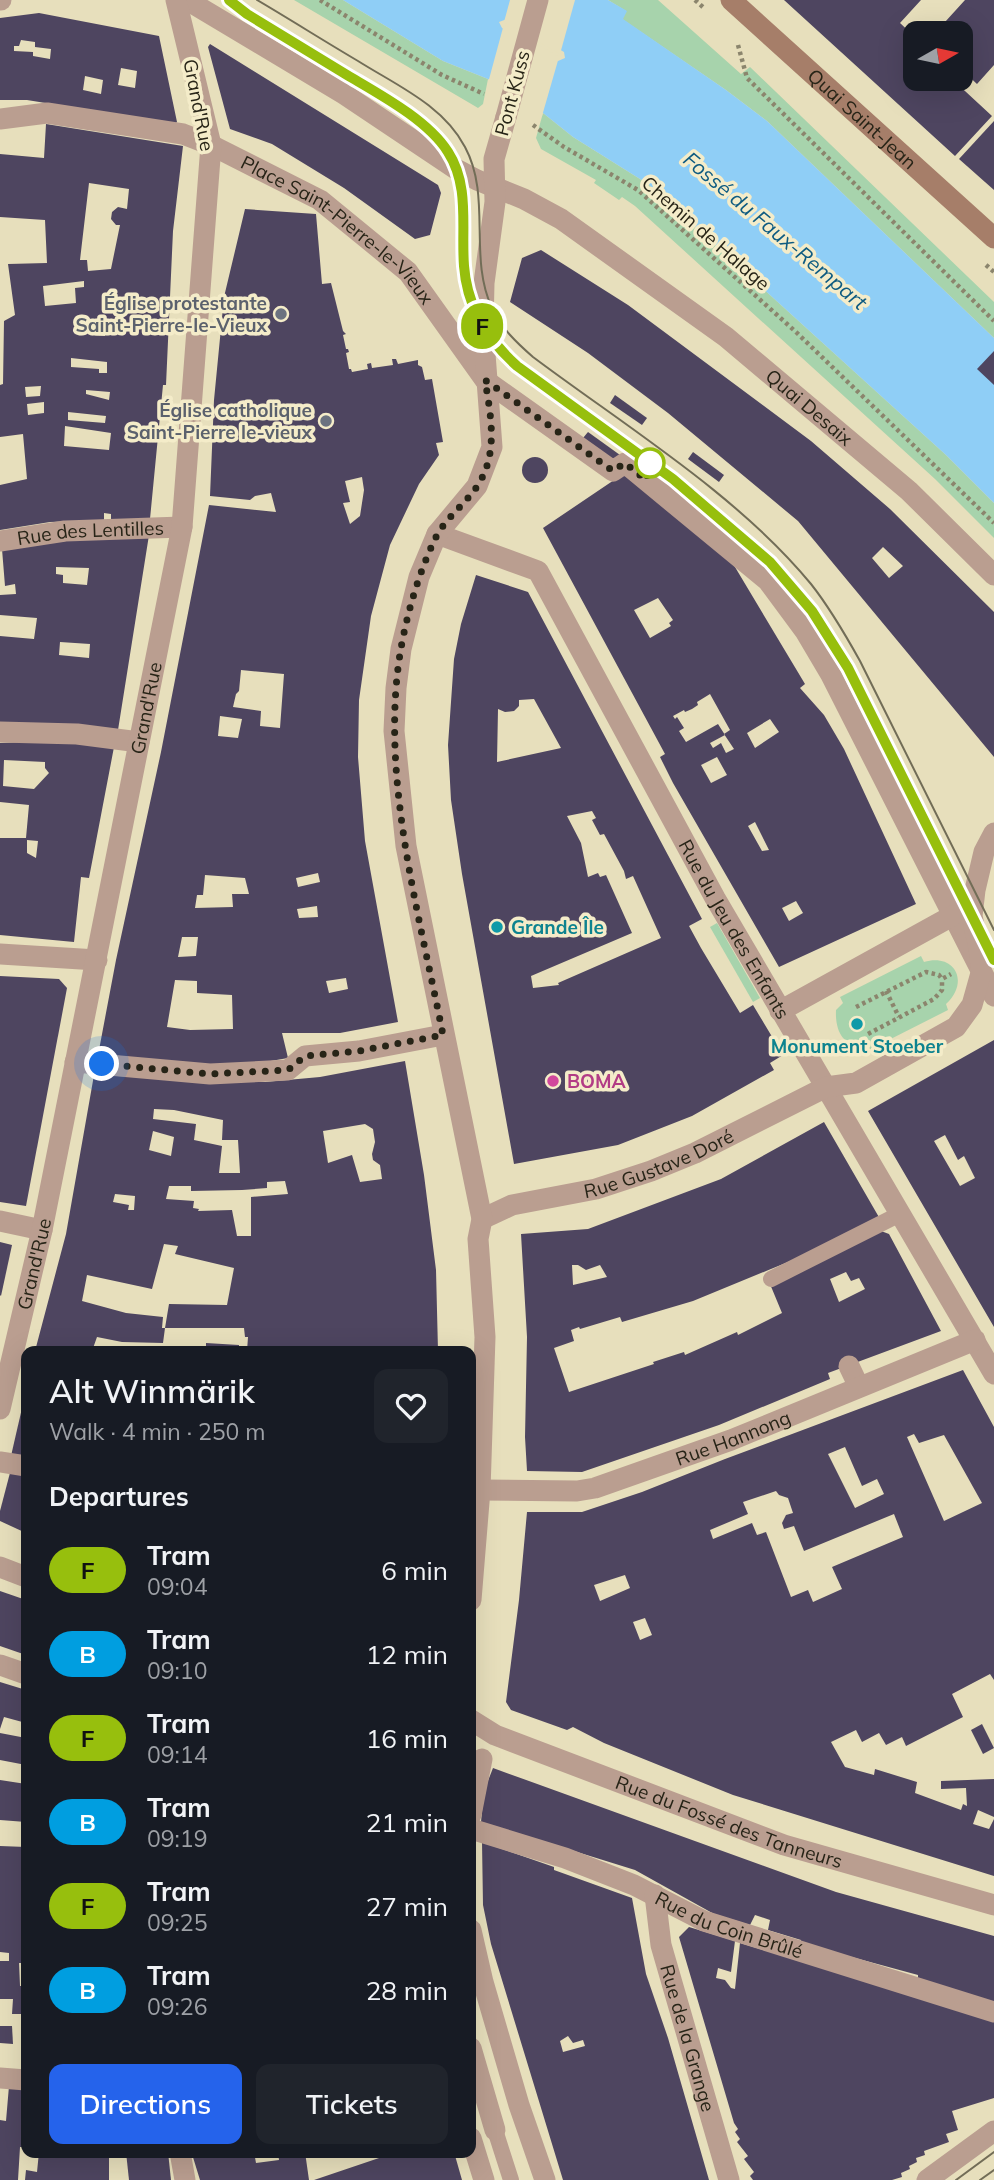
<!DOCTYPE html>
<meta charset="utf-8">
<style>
body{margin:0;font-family:Mulish,sans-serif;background:#20242c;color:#f1f3f6;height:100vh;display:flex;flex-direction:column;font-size:26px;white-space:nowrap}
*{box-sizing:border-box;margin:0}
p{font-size:23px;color:#9ea1a6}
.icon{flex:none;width:38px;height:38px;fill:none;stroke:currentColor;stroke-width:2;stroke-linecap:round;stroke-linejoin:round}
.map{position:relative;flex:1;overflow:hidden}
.panel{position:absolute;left:21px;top:1346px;width:455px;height:812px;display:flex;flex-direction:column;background:#171b24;border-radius:14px;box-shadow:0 7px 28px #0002}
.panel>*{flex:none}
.badge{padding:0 14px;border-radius:23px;font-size:24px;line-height:46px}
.needle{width:46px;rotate:81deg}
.controls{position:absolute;left:903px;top:21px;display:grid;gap:14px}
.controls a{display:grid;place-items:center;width:70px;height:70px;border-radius:14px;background:#171b24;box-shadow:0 7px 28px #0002;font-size:35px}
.you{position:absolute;width:35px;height:35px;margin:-18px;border:5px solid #fff;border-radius:50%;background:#1a73e8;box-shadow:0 0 0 10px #1a73e833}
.map>.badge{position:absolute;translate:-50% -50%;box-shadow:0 0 0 4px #fff}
h2{padding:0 28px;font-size:26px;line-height:63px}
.round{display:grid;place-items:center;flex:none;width:74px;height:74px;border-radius:14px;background:#20242c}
.summary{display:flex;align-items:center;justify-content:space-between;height:119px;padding:0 28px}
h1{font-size:33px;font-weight:600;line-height:52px}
.cta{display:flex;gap:14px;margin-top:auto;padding:14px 28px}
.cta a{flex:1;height:80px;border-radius:14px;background:#2563eb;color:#fff;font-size:28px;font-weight:600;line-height:80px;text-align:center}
.cta a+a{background:#20242c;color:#f1f3f6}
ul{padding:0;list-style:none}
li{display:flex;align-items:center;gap:21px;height:84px;padding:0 28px}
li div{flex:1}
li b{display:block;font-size:26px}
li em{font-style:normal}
li .badge{min-width:77px;font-weight:700;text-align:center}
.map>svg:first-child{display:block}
</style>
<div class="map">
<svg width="994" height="2180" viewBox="0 0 994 2180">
<rect width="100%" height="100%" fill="#e7dfbc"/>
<g fill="#a7d3ac">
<path d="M294 0H343L443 61 488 79 483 104 478 108 473 105Z"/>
<path d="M608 0H658L741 74 750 67 994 302V338L767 121 726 90 622 19 626 11Z"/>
<path d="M543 113 573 137 648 184 946 455 994 503V538L935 479 635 206 622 197 619 200 594 183 596 180 541 149 536 138Z"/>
<path d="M717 923 760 998 753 1002 710 927Z"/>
<path d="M921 956 924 962C955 953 970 982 946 1004L948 1010 869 1050 866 1045C843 1048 835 1031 836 1010L843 1003 840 997Z"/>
</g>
<path fill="#8fcef6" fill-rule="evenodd" d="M343 0H608L627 11 623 19 726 90 767 121 994 338V503L946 455 648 184 573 137 543 113 488 79 443 61ZM507 19 564 52 565 58 558 61 502 28 499 22Z"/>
<g fill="#e7dfbc">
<path d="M510 0H575L560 54 504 22Z"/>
<path d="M504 24 559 57 542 116 488 83Z"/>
</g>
<g fill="#4e4560" fill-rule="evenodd">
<path d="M784 0H921L900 23 915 37V79H952L992 116 955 156Z"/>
<path d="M965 0H994V65L977 84 961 69V33H935Z"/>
<path d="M39 13 159 36 177 122 175 124 27 100H0V18ZM21 40 35 42V47L51 49 50 59 33 56V52L14 51V46H19ZM121 68 137 71 135 88 118 85ZM85 76 103 80 101 94 83 90Z"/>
<path d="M210 44 438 185 441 193 430 235 415 239 344 188 272 144 230 129 208 47Z"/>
<path d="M994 121V190L959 159Z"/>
<path d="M46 124 183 146 173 231 166 385H163L150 519 111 520V514L104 513V520L50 522 0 530V485L27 479 23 434 0 437V385L3 384 4 321 15 315 8 264 47 263 45 220 0 217V154L44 158ZM89 183 129 189 127 209 118 207 112 212 111 219 116 225H120L111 269 88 271 87 260H80ZM84 281V287L75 288 76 303 45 306 43 286ZM104 320 105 336 90 335 91 321ZM71 358 107 362V373H99V369L71 367ZM41 386 40 396 26 397 25 387ZM86 390 110 392 109 400 86 394ZM44 402V413L28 415 27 404ZM68 412 106 416 105 423 68 420ZM65 426 111 433 109 450 64 446Z"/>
<path d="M245 209 316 214 322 284 331 283 343 331 346 334 343 335 346 349H348L349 352 346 353 349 369H351L352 372 368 369 367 364 371 363 372 368 393 365 392 359H396L398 364 418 360V365L422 367 425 380 432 379 443 442 436 443 439 455 419 484 390 545 371 616 359 700 358 757 365 841 398 1022 340 1033H282L288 1058 259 1063 203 1065 102 1054 99 1050 116 960 161 752 209 505 276 512 271 493 255 496 250 500 210 496 214 400 224 297ZM362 477 364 490 360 516 350 524 343 503 350 502 345 481ZM241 670 284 674 280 728 260 726 261 711 233 707 236 694 239 691ZM220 716 242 719 238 738 218 736ZM318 873 320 882 298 887 296 878ZM205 875 245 878 249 894H232L233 907 195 908 197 895H203ZM317 906 318 917 299 918 297 909ZM182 937H198L196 956 178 957ZM346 978 348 989 329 993 326 981ZM175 980 197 981V993L232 995 233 1029 190 1030 167 1027Z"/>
<path d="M541 250 628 305 811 441 890 509 994 612V757L798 521 668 413 588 353 510 302 522 258ZM883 547 903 566 889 578 872 558Z"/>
<path d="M994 351V385L977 369Z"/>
<path d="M615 395 647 418 642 425 610 403Z"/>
<path d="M588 432 620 455 615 461 583 438Z"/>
<path d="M693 452 724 475 719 482 688 459Z"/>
<circle cx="535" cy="470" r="13"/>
<path d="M623 474 732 562 805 684 800 688 824 715 844 749 916 904 779 967 673 783 660 757 665 754 543 528ZM658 598 673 620 669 623 671 626 650 638 634 610ZM710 694 730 730 724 734 734 749 726 753 721 743 713 748 710 743 725 735 718 724 686 742 679 731 684 728 677 717 675 719 673 716 684 710 685 712 692 709 698 705 697 702ZM770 719 779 732 755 748 747 733ZM717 757 727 775 711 783 701 765ZM755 822 769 850 762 851 748 826ZM796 901 803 913 789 921 782 908Z"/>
<path d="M149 535 118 730 0 722V636L34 639 37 618 0 615V595L16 594 15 584 5 586 2 549 24 544ZM56 567 89 568 87 585 63 583V575L56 574ZM60 642 90 644 89 658 59 655Z"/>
<path d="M476 575 528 592 702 919 689 926 701 948 740 1013 753 1005 783 1055 770 1063 774 1070 692 1116 618 1145 514 1164 462 874 451 800 448 745 454 659 461 624ZM534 699 561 748 497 762 498 709 505 712 514 711 519 706V700ZM592 811 596 818 592 820 600 835 604 834 624 871 626 879 633 876 661 938 558 983 559 985 533 988 531 976 632 933 606 875 600 877 598 873 588 877 581 843 567 816Z"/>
<path d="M47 741 114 747 89 878 81 877 74 942 0 935V838H26L29 805 0 802V743ZM4 760 45 762V768L49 773 34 789 3 786ZM27 840 38 841 36 858 27 853Z"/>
<path d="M0 976 59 979 67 988 26 1206 0 1202Z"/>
<path d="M994 1040V1327L868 1111ZM945 1135 958 1160 964 1156 975 1178 960 1186 934 1141Z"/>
<path d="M405 1061 424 1175 436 1270 438 1351H344V1349L247 1351 248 1337H245L244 1328H165L163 1343 122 1342 97 1337 92 1351H35L66 1234 94 1075 265 1082 320 1077ZM154 1109 174 1110 223 1120 222 1140H238L240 1173H219L222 1146 194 1140 196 1124 153 1119ZM365 1124 373 1129 375 1142 372 1154 373 1160 380 1165 382 1179 360 1182 352 1155 328 1163 323 1131ZM153 1131 174 1137 171 1156 149 1150ZM285 1181 288 1194 251 1197V1236H237L232 1210 198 1211 199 1209 193 1208 194 1201 166 1199 169 1186H191V1191L242 1190 267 1188V1182ZM115 1194 135 1196 134 1210H128L129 1205 113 1202ZM164 1244 178 1246 175 1254 234 1268 227 1305 169 1304 165 1328H162L163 1317 126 1313 82 1301 87 1275 152 1289Z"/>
<path d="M824 1122 880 1219 827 1246 693 1301 622 1322 620 1317 580 1329 579 1327 571 1330 574 1341 554 1348 569 1392 654 1364 653 1362 684 1352 685 1355 737 1332 738 1335 782 1313 770 1284 881 1231 889 1234 941 1331 828 1373 830 1379 719 1425 582 1472 527 1471 525 1437 527 1337 521 1234 588 1229 721 1179ZM572 1265H578L586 1270 600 1265 607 1277 573 1285ZM846 1272 851 1281 859 1278 865 1289 839 1302 830 1279Z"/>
<path d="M0 1242 12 1245 1 1296 0 1295Z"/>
<path d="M206 1343 239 1345V1351H206Z"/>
<path d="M963 1370 994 1427V1680L990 1674 952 1694 963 1717 906 1746 902 1737 886 1745 879 1733 862 1742 856 1730 831 1742 845 1767 874 1775 875 1769 917 1782 915 1793 961 1810 963 1804 967 1806 966 1788 941 1789V1781L994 1779V1817L978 1810 973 1824 989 1829 994 1819V1876L733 1795 604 1743 573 1727 567 1730 511 1710 506 1702 519 1600 527 1512H582L642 1492 725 1459ZM914 1434 919 1443 944 1435 982 1503 944 1521 907 1437ZM845 1447 862 1486 877 1479 884 1494 855 1508 828 1454ZM776 1491 779 1495 788 1498 793 1513 786 1515 782 1523 784 1529 794 1526 804 1551 894 1514 903 1537 832 1567 842 1589 813 1602 808 1590 791 1597 766 1532 757 1535 752 1523 713 1539 710 1530 748 1514 743 1502ZM625 1575 630 1588 600 1601 594 1585ZM645 1618 652 1635 640 1640 633 1622Z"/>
<path d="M25 1395H26V1462L11 1456Z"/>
<path d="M11 1469 26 1471V1533L0 1521V1511Z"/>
<path d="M0 1591 26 1600V1655L0 1646Z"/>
<path d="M0 1682 26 1690V1723L4 1717 0 1729Z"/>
<path d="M982 1724 994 1748 983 1754 971 1730Z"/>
<path d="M0 1733 26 1738V1765L0 1760Z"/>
<path d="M493 1768 836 1892 994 1936V2008L918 1978V1975L800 1943 801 1940 768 1930 770 1920 755 1915 750 1925 714 1914 635 1870 481 1822 484 1791Z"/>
<path d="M0 1780 26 1784V1822L0 1820Z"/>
<path d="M482 1842 554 1867V1870L632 1898 646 1974 668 2038 709 2180H563L491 1944 483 1905ZM568 2036 573 2043 583 2040 585 2046 563 2052 560 2041Z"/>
<path d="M0 1846 26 1847V1963H19L20 1986H26V2014H12L13 1999H0V1961H9V1953L0 1952Z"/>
<path d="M689 1927 735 1941 731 1972 718 1968 716 1978 725 1980 731 1988 735 1989 740 1943 994 2019V2098L952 2111 958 2130 946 2134 949 2142 924 2151 925 2155 916 2158 917 2162 909 2166 910 2169 901 2173 902 2177 892 2180H753L750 2176 754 2172 744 2159 748 2156 737 2142 740 2139 735 2132 738 2129 734 2123 679 1937Z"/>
<path d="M0 2026H12L13 2044 0 2043Z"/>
<path d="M9 2086 26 2087V2147H20L18 2180H0V2120L6 2121Z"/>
<path d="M39 2152H109V2180H25L26 2170 37 2172Z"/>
<path d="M126 2152H168L171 2180H129Z"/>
<path d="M207 2152H254L256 2163 279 2160 278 2152H305L309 2180H200L192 2154Z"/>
<path d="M381 2152H454L462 2180H314L382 2157Z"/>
</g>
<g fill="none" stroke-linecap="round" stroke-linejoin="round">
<g stroke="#8b856d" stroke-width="4.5" stroke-dasharray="3.5 3.5" stroke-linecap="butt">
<path d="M320 0 442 75 484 94"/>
<path d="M695 0 705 9"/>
<path d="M738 45 747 78 994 321"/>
<path d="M533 125 564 147 638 190 796 332 994 523"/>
<path d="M986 265 994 272"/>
<path d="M886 991 899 1017"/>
<path d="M856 1007 926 972 939 975 942 979 951 974"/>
<path d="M868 1034 934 999 942 990V979"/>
</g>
<g stroke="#ba9e90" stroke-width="16">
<path d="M771 1279 900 1214"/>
<path d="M495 2130 511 2180"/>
</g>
<g stroke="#ba9e90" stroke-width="21">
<path d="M0 0H1"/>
<path id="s1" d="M187 0 344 94 456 169 477 180 524 199 561 219 726 337 909 491 994 575"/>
<path id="s2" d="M0 119 47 113 183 134 211 145 320 200 408 272 485 380 613 471 625 463 768 581 805 631 831 675 994 996"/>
<path id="s3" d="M437 534 538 571 715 898 994 1374"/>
<path id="s4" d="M0 541 65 531 182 527"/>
<path d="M0 732 77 734 139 742"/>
<path d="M0 954 97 960"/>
<path d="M780 1011 952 916"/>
<path d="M75 1062 210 1074 288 1070 305 1056 359 1051 443 1035"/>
<path id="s5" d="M482 1219 512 1205 596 1189 651 1171 695 1153 826 1087 856 1083 956 1027 972 1005 981 973 980 953 972 916 975 890 984 852 994 833"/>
<path d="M0 1221 42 1230"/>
<path d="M849 1366 859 1387"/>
<path id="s6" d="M0 1409 42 1230 182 527 211 145 176 0"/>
<path d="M0 1462 26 1466"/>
<path id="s7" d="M480 1490 577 1491 595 1488 731 1440 975 1340"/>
<path d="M0 1567 26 1577"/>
<path d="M471 1600 480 1490 485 1337 478 1239 482 1219 406 846 394 731 396 688 401 649 419 577 437 534 477 486 492 447 483 327 484 283 495 202 494 159 506 117"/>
<path d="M0 1665 26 1674"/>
<path id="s8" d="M471 1720 495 1735 784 1845 994 1905"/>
<path d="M471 1815 482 1759"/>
<path id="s9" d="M471 1829 565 1858 634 1885 704 1921 994 2012"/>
<path id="s10" d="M655 1895 661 1945 729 2180"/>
<path d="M471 1930 483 1982 519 2105 545 2180"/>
<path d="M471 2048 495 2130"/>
<path d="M0 2078 26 2080"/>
<path d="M471 2138 484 2180"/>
<path d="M180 2152 185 2180"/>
<path d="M927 2180 994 2131"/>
</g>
<path stroke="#a67e69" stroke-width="21" id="s11" d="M731 0 994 238"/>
<g stroke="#726d57" stroke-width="2">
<path d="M229 0 247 14C282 36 317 57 352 78 382 97 429 121 448 152 470 186 461 227 464 266 467 307 487 339 517 366 606 430 710 496 785 576 810 604 829 636 848 668L994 960"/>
<path d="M257 0C291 20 324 41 358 61 396 85 443 105 465 147 492 197 468 257 492 308 501 328 517 343 533 357 625 426 738 495 811 584 830 608 845 634 860 661L994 930"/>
<path d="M956 2180 994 2152"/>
<path d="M980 2180 994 2170"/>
</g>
<path stroke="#ba9e90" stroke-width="21" d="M506 117 538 0"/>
</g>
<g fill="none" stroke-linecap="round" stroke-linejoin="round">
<defs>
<path id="line" d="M229 0 247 14C281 35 314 55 347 75 379 94 428 120 448 152 470 186 461 227 464 266 467 307 487 339 517 366L673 479 770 562 812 611 848 668 994 960"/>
</defs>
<use href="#line" stroke="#fff" stroke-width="16"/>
<use href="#line" stroke="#97bf0d" stroke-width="10"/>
<path stroke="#272417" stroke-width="7" stroke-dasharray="0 12.6" d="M102 1064 210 1074 288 1070 305 1056 359 1051 443 1035C419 912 379 774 401 648 408 610 419 572 436 537 446 518 464 505 476 488 499 455 491 417 485 380L613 471 625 463 646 480 650 463"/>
</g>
<g fill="#6b7280" stroke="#f4ecc9" stroke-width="2.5">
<circle cx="281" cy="314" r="7"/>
<circle cx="326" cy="421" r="7"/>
</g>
<circle fill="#fff" stroke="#97bf0d" stroke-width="3.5" cx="650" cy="463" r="14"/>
<g fill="#0f9aa8" stroke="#f4ecc9" stroke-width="2.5">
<circle cx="497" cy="927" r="7"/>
<circle cx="857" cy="1024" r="7"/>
</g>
<circle fill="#d1479c" stroke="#f4ecc9" stroke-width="2.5" cx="553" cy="1081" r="7"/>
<g text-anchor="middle" stroke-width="7" stroke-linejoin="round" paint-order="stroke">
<g font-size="19" fill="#272417" stroke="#f4ecc9">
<text transform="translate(512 93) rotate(-75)" y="7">Pont Kuss</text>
<text transform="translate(199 105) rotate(79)" y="7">Grand'Rue</text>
<text dy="7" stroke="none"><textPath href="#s11" startOffset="177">Quai Saint-Jean</textPath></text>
<text dy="7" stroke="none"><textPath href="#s2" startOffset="369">Place Saint-Pierre-le-Vieux</textPath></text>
<text transform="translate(706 233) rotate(41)" y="7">Chemin de Halage</text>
<text dy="7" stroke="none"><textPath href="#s1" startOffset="746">Quai Desaix</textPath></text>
<text dy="7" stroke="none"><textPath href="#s4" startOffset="91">Rue des Lentilles</textPath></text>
<text dy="7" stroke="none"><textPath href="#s6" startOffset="716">Grand'Rue</textPath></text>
<text dy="7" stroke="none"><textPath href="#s3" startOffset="516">Rue du Jeu des Enfants</textPath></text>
<text dy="7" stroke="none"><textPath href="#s5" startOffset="186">Rue Gustave Doré</textPath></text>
<text dy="7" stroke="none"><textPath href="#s6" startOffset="149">Grand'Rue</textPath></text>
<text dy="7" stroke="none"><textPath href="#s7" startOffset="262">Rue Hannong</textPath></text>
<text dy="7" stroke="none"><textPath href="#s8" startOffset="278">Rue du Fossé des Tanneurs</textPath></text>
<text dy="7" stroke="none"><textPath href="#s9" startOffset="276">Rue du Coin Brûlé</textPath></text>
<text dy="7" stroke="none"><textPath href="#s10" startOffset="147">Rue de la Grange</textPath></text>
</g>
<g font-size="19" font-weight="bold" fill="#5b616d" stroke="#f4ecc9" text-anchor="end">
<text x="267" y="310">Église protestante<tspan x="267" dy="22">Saint-Pierre-le-Vieux</tspan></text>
<text x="312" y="417">Église catholique<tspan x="312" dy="22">Saint-Pierre le-vieux</tspan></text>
</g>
<g font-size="19" font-weight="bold" fill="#0d838f" stroke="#f4ecc9" text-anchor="start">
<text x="511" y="934">Grande Île</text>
<text x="857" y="1053" text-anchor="middle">Monument Stoeber</text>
</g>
<g font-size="19" font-weight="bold" fill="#b23c85" stroke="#f4ecc9" text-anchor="start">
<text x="567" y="1088">BOMA</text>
</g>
<g font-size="21" font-style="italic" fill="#0e5b81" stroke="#f4ecc9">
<text transform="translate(775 231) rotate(40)" y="7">Fossé du Faux-Rempart</text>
</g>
</g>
</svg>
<div class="controls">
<a><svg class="needle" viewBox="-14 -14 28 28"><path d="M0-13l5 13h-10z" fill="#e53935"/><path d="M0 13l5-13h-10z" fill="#9ea1a6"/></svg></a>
</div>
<div class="you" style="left:102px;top:1064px"></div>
<b class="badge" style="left:482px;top:326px;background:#97bf0d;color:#111">F</b>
<section class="panel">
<div class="summary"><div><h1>Alt Winmärik</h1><p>Walk · 4 min · 250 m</p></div><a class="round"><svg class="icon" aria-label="heart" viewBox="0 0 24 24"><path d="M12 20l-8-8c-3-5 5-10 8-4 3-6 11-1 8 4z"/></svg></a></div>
<h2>Departures</h2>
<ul>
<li><span class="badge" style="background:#97bf0d;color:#111">F</span><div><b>Tram</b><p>09:04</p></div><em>6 min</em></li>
<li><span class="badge" style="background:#009ee0;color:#fff">B</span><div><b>Tram</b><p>09:10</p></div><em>12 min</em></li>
<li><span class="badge" style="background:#97bf0d;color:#111">F</span><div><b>Tram</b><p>09:14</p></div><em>16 min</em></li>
<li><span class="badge" style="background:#009ee0;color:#fff">B</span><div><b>Tram</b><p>09:19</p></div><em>21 min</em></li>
<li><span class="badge" style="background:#97bf0d;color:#111">F</span><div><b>Tram</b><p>09:25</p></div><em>27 min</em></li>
<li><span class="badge" style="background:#009ee0;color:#fff">B</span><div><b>Tram</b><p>09:26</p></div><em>28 min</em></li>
</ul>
<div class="cta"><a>Directions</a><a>Tickets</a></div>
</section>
</div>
